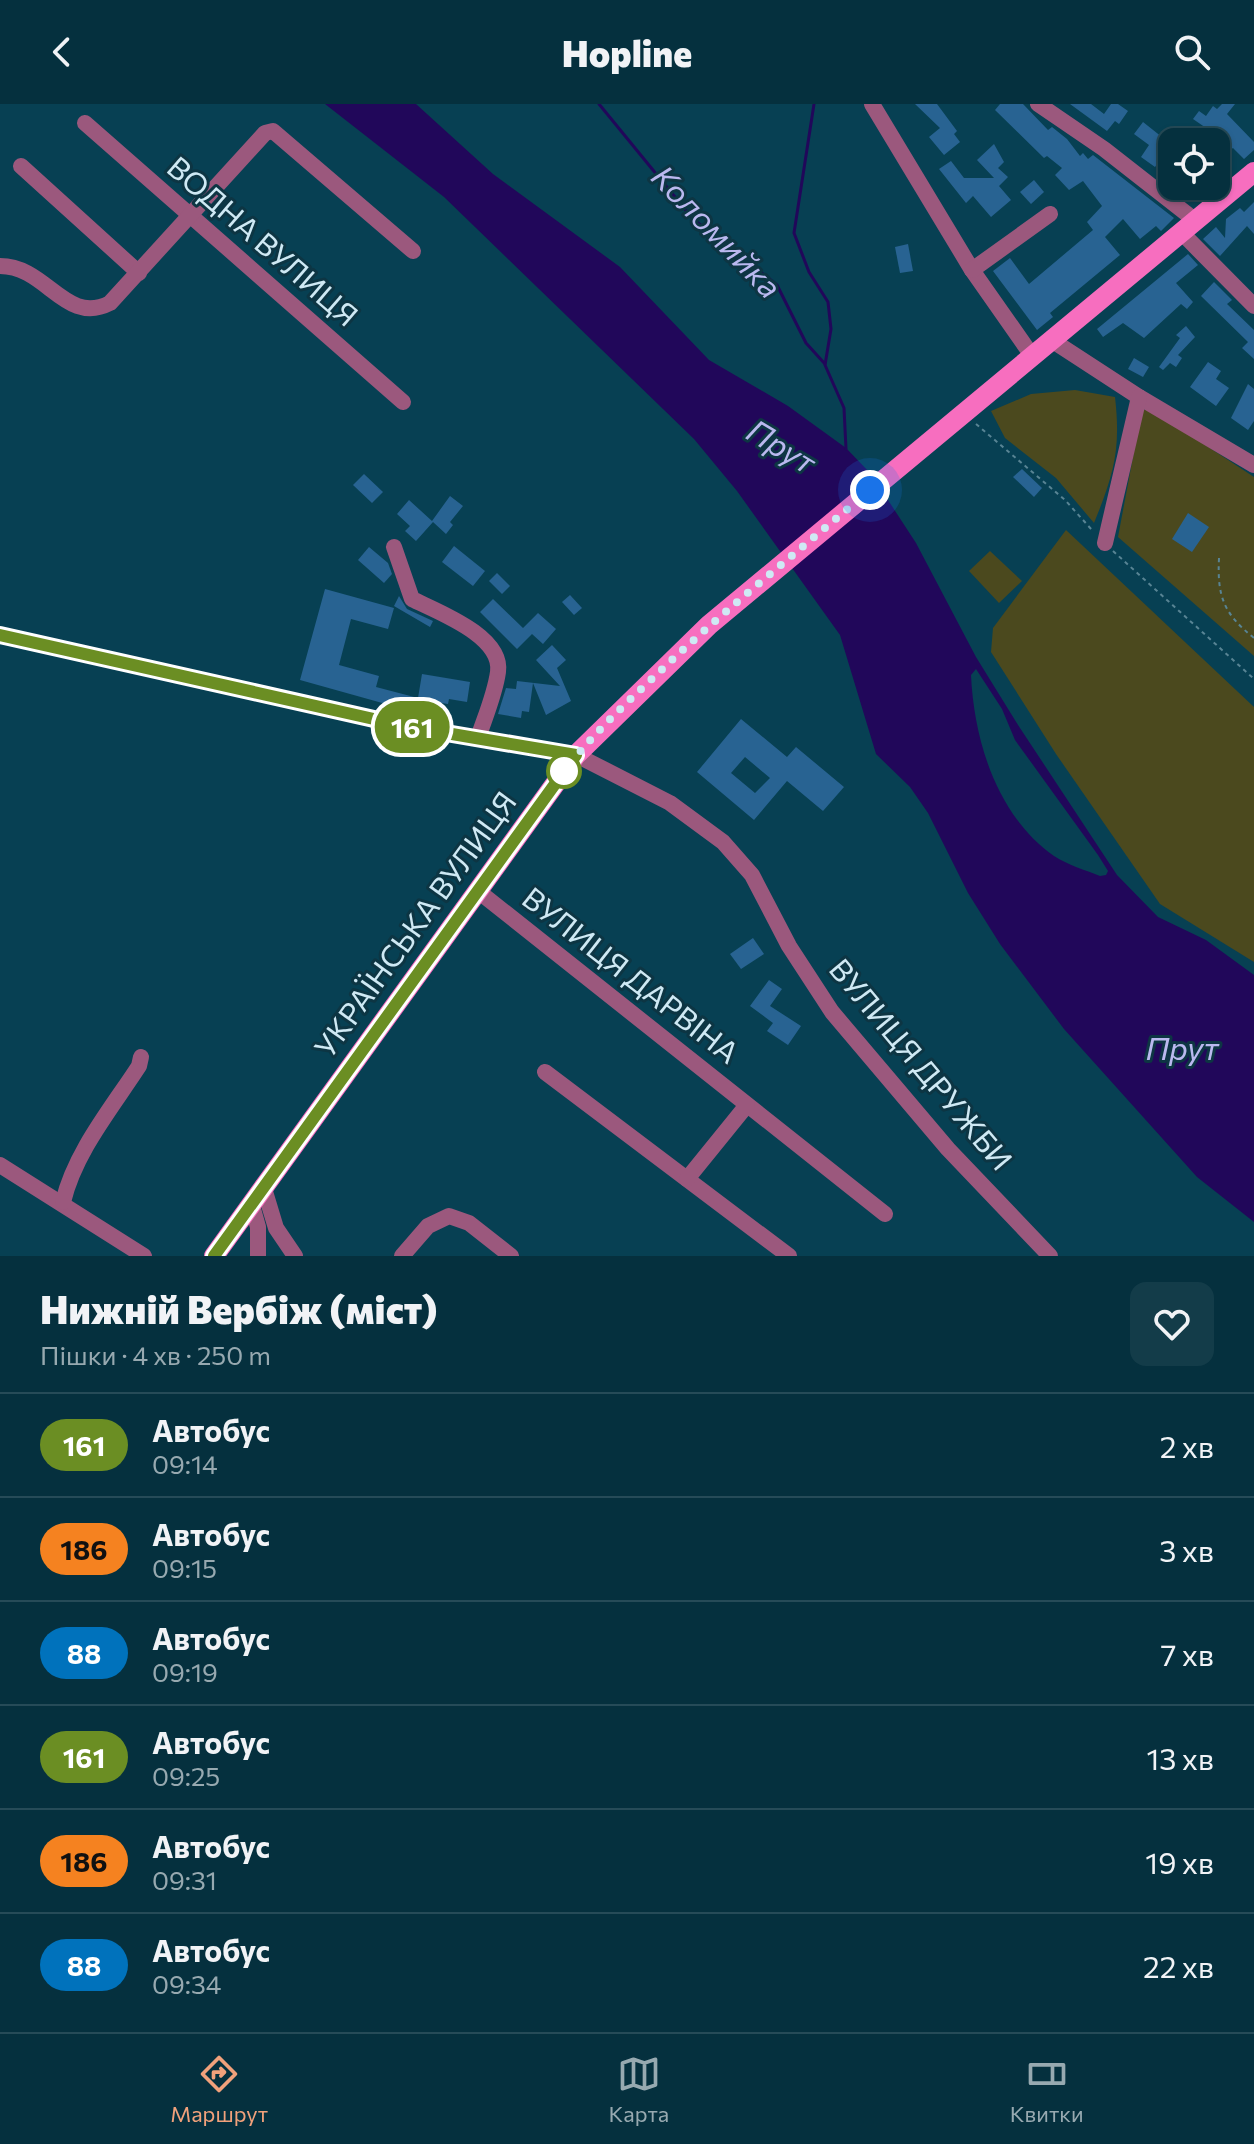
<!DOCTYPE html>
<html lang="uk">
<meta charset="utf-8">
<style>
body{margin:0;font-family:Commissioner,sans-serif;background:#133c49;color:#f1f3f6;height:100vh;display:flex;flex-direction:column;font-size:30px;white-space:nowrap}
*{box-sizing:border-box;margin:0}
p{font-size:26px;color:#97a9b0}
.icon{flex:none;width:44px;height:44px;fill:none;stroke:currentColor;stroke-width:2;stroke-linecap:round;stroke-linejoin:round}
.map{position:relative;height:1152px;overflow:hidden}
.side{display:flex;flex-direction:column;background:#05303e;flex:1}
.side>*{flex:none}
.badge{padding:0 16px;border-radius:26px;font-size:28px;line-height:52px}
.buttons{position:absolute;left:1158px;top:24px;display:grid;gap:16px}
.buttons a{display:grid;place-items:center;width:72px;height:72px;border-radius:16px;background:#05303e;box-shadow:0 2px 6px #0004,0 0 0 2px #264b58;font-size:40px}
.you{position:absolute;width:40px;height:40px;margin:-20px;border:6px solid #fff;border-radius:50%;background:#1a73e8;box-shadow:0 0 0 12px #1a73e833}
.map>.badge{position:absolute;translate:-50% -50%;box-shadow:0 0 0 4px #fff}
.round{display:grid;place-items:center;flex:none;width:84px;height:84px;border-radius:16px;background:#133c49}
.summary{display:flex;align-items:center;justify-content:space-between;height:136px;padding:0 40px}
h1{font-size:38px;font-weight:800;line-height:60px}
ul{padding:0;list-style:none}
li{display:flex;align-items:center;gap:24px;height:104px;padding:0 40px;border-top:2px solid #264b58}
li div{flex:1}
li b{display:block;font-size:30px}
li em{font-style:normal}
li .badge{min-width:88px;font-weight:700;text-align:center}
header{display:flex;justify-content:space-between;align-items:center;height:104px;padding:0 40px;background:#05303e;font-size:36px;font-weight:800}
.tabs{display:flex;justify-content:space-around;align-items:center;height:112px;border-top:2px solid #264b58;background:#05303e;font-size:22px;color:#97a9b0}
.tabs a{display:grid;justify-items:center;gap:4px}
.tabs .active{color:#f1a17b}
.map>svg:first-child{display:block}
</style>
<header><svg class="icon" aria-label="back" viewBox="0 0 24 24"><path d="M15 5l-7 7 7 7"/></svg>Hopline<svg class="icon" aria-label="search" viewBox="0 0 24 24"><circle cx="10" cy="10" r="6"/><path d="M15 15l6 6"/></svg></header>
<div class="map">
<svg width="1254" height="1152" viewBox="0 0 1254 1152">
<rect width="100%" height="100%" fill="#074053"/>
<g fill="#4b491e">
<path d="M1075 286 1115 293C1121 345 1114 370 1094 419L1056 374 1005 334 991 307 1031 290Z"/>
<path d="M1142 305 1158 310 1254 373V552L1118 433Z"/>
<path d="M1066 426 1254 603V858L1160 800 1056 650 991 548 993 524Z"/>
<path d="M990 447 1022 477 999 499 969 467Z"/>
</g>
<path fill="#21075a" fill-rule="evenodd" d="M325 0H416L493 70 620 163 709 256 788 302 846 344 871 370 916 439 976 553 1018 621 1117 771 1158 813 1206 836 1254 871V1118L1197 1073 1064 925 1000 840 968 789 928 709 910 683 876 650 840 531 737 387 694 335 444 93ZM976 565 1002 605 1015 636 1098 751 1108 767 1106 771 1100 772C1085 766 1068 761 1054 752 997 712 974 637 971 571Z"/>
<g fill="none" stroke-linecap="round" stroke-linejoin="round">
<g stroke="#21075a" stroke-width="3">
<path d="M599 0 693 115 777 181 806 239 825 260"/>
<path d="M814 0 794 129 809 168 828 198 831 225 825 261 844 304 846 345"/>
</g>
</g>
<g fill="#286392" fill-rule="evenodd">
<path d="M915 0H937L957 27 954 30 960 38 944 51 929 33 940 24Z"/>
<path d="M1000 0H1023L1048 26 1052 23 1067 35 1080 52 1083 49 1088 55 1093 51 1174 114 1161 127 1156 122 1140 135 1123 115 1105 133 1120 151 1050 209 1053 213 1037 226 993 167 1010 154 1029 180 1093 126 1087 118 1102 102 1083 77 1069 86 1055 71 1062 64 1047 52 1044 54 995 6Z"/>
<path d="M1070 0H1091L1104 10 1111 0H1118L1128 7 1119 20 1115 17 1107 27Z"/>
<path d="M1222 0H1235L1227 10 1254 38V46L1244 55 1233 44 1216 56V38H1196L1209 26 1193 15 1199 7 1206 12 1213 2 1217 5Z"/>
<path d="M1143 18 1172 41V59L1164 51 1155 63 1141 53 1149 41 1134 30Z"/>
<path d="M994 40 1004 58 998 64 1008 73 999 82 1011 96 991 113 973 92 966 99 939 65 951 57 964 74H994L977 56Z"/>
<path d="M1034 76 1044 88 1031 100 1020 88Z"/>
<path d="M1181 82H1205L1191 94Z"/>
<path d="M1254 98V130L1247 122 1220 152 1203 135 1216 123 1225 134 1226 115 1240 104 1244 108Z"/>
<path d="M908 140 913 167 900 169 895 143Z"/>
<path d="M1188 150 1198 161 1176 179 1193 198 1187 205 1181 200 1144 234 1123 219 1103 233 1097 225Z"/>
<path d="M1214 178 1232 196 1227 200 1254 226V255L1242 244 1248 238 1201 192Z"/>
<path d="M1186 222 1195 233 1178 251 1182 254 1176 263 1170 259 1163 266 1159 263 1180 234 1176 231Z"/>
<path d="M1134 254 1149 263 1143 273 1128 265Z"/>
<path d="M1208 258 1221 267 1216 275 1229 284 1216 302 1190 283Z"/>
<path d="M1248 280 1254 285V317L1248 326 1231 314Z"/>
<path d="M1022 365 1042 384 1034 393 1013 373Z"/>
<path d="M364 370 383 388 372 399 353 381Z"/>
<path d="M450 392 463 402 450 418 453 421 446 430 433 418 416 437 405 427 410 422 397 410 409 396 432 417Z"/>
<path d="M1188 409 1209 423 1192 448 1172 435Z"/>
<path d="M454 442 485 467 473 482 442 458Z"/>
<path d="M369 443 388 459 392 470 384 479 358 456Z"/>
<path d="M497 469 510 482 502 490 489 477Z"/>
<path d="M325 485 394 504 388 525 351 515 339 561 379 572 376 583 418 594 422 570 470 578 467 598 449 595 448 600 421 596 418 609 300 576Z"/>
<path d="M570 491 582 504 574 511 562 498Z"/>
<path d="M399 492 407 505 433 517 430 523 394 502Z"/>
<path d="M493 495 523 524 538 509 556 525 543 540 532 530 517 545 480 508Z"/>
<path d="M552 541 566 556 557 564 571 597 546 611 533 579 529 608 522 607 521 614 498 610 506 584 516 585 517 577 560 582 536 556Z"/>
<path d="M741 615 787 653 796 643 844 683 823 707 787 677 754 716 697 668ZM745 653 770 674 755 689 731 669Z"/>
<path d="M753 834 764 850 741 865 730 850Z"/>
<path d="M769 876 782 885 770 902 801 922 788 941 767 927 773 919 750 902Z"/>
</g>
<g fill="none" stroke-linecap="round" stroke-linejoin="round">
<g stroke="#588494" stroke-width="2" stroke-dasharray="4 4" stroke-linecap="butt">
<path d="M976 320 1065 396 1092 426"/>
<path d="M1113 447 1254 575"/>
<path d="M1219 454C1217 493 1224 510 1254 534"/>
</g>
<g stroke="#9b587d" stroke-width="16">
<path d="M872 0 972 166 1033 253"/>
<path d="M1038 0 1104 45 1196 117"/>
<path d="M85 19 403 298"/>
<path d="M21 62 139 169"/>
<path d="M1182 129 1254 202"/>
<path d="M0 162C47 162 65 222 110 199L265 29 273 27 413 147"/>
<path d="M972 166 1050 110"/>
<path d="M1053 237 1139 293 1254 361"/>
<path d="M1105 439 1139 293"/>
<path d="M394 443 412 495C438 508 503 532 498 568 495 590 485 613 478 634"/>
<path d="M0 531 405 622 576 651 670 699 723 738 752 771 789 842 832 908 948 1045 1050 1152"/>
<path d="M478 787 885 1110"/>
<path d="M545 968 789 1152"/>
<path d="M0 1061 144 1152"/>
<path d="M687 1075 747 1001"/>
<path d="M263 1081 276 1124 295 1152"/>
<path d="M63 1098C75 1048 111 1005 139 962L141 953"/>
<path d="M251 1098 258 1123V1152"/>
<path d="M402 1152 428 1122 449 1112 469 1119 511 1152"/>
</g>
<path stroke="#f76ebf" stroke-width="20" d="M214 1152 576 651 709 521 1254 68"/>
</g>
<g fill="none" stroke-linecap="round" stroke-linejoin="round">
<defs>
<path id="line" d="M0 531 405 622 576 651 214 1152"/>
</defs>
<use href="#line" stroke="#fff" stroke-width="18"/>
<use href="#line" stroke="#6b8e23" stroke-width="12"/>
<path stroke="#cfe9f4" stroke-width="8" stroke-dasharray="0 14.4" d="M564 667 559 674C592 629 634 592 674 554 737 496 804 442 870 386"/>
</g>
<circle fill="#fff" stroke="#6b8e23" stroke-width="4" cx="564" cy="667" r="16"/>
<g text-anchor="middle" stroke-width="6" stroke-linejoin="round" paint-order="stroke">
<g font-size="30" fill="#cfe9f4" stroke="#0d3543">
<text transform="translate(262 138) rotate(41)" y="10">ВОДНА ВУЛИЦЯ</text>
<text transform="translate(416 821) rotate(-54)" y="10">УКРАЇНСЬКА ВУЛИЦЯ</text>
<text transform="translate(630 872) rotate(38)" y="10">ВУЛИЦЯ ДАРВІНА</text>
<text transform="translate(920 961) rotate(50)" y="10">ВУЛИЦЯ ДРУЖБИ</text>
</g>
<g font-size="32" font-style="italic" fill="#bab8ef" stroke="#0d3543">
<text transform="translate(716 128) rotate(46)" y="11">Коломийка</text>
<text transform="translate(781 343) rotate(31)" y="11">Прут</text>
<text x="1182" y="956">Прут</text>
</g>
</g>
</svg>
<div class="buttons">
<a><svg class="icon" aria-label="locate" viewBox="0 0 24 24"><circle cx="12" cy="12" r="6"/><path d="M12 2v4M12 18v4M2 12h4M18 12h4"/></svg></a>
</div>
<div class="you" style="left:870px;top:386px"></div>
<b class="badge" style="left:412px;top:623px;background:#6b8e23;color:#fff">161</b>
</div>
<section class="side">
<div class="summary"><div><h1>Нижній Вербіж (міст)</h1><p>Пішки · 4 хв · 250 m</p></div><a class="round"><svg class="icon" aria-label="heart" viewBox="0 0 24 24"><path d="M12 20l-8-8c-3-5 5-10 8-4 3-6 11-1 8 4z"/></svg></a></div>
<ul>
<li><span class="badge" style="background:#6b8e23;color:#fff">161</span><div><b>Автобус</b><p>09:14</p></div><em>2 хв</em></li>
<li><span class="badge" style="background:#f58220;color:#111">186</span><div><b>Автобус</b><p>09:15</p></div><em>3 хв</em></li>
<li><span class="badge" style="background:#0072bc;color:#fff">88</span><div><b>Автобус</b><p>09:19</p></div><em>7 хв</em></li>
<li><span class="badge" style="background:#6b8e23;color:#fff">161</span><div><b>Автобус</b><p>09:25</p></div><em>13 хв</em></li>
<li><span class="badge" style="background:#f58220;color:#111">186</span><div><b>Автобус</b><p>09:31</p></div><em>19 хв</em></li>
<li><span class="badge" style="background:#0072bc;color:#fff">88</span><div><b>Автобус</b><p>09:34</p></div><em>22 хв</em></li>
</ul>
</section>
<nav class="tabs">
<a class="active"><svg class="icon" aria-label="directions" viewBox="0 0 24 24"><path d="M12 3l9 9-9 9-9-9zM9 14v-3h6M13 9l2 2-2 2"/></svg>Маршрут</a>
<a><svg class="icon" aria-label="map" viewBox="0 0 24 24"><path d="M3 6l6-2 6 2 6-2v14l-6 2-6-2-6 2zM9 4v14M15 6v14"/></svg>Карта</a>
<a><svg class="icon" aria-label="tickets" viewBox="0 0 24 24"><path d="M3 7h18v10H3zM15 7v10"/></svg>Квитки</a>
</nav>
